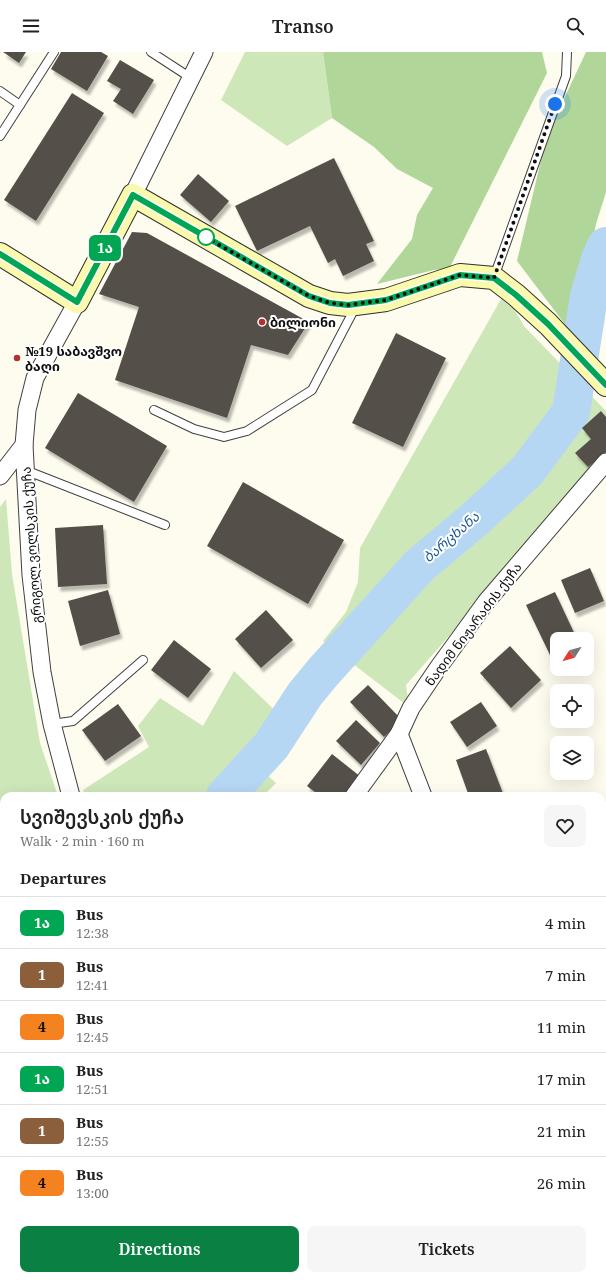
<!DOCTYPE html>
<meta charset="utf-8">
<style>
body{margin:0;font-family:"Noto Serif","Noto Sans Georgian",serif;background:#f6f6f6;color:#222;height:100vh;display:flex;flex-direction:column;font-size:15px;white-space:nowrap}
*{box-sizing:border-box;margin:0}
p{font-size:13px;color:#767676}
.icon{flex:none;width:22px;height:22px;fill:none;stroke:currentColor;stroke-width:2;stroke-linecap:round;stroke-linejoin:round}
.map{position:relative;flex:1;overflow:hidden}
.sheet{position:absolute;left:0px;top:740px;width:606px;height:488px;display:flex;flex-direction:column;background:#fff;border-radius:12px 12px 0 0;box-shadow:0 4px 16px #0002}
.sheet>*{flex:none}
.badge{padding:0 8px;border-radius:6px;font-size:14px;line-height:26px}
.needle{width:26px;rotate:233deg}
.tools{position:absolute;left:550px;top:580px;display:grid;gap:8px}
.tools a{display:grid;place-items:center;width:44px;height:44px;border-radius:8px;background:#fff;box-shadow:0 4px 16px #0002;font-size:20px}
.you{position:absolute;width:20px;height:20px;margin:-10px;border:3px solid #fff;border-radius:50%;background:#1a73e8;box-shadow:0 0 0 6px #1a73e833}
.map>.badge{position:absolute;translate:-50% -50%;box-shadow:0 0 0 2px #fff}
h2{padding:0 20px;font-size:15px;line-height:36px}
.round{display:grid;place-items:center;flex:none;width:42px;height:42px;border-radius:8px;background:#f6f6f6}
.head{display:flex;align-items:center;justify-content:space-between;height:68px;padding:0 20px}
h1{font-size:19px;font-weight:600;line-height:30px}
.action{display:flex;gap:8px;margin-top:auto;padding:8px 20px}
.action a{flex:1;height:46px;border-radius:8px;background:#0b8043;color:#fff;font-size:16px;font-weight:600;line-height:46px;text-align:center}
.action a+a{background:#f6f6f6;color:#222}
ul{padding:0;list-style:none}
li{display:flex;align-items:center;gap:12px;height:52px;padding:0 20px;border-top:1px solid #e0e0e0}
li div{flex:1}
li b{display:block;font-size:15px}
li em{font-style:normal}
li .badge{min-width:44px;font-weight:700;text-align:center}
header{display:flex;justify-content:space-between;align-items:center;height:52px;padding:0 20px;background:#fff;font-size:18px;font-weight:600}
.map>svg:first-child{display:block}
</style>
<header><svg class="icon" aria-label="menu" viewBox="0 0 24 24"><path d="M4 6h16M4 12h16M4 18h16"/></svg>Transo<svg class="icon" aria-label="search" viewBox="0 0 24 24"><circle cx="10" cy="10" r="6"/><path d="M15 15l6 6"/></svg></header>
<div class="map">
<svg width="606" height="1228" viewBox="0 0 606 1228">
<defs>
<filter id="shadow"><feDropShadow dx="2.5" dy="4.5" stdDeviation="1" flood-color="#0004"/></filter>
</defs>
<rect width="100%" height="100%" fill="#fefcee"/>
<path fill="#ebe2eb" d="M4 993V1224H260L261 1228H0V996Z"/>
<g fill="#cee7b9">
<path d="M245 0H323L332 66 287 94 221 48Z"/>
<path d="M501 247 514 257 524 274 606 359V405L406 633 409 655 323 589 346 560 358 530 360 496Z"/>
<path d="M6 447 12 522 40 691 58 744H4V768L0 757V455Z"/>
<path d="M234 619 287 670 271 694 255 712 276 731 263 744H85L83 738 149 695 138 674 160 646 203 674Z"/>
<path d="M4 799V993L0 996V801Z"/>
</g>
<g fill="#b0d799">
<path d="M323 0H542L547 21 449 217 434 218 377 232 412 187 417 163 433 136 397 117 374 95 332 66Z"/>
<path d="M586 0H606V140L596 172 574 284 517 209 547 83Z"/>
</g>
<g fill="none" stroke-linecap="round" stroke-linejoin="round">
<g stroke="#b5d7f3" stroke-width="38">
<path d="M225 744 271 694 305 642 324 619 419 514 475 467 527 419 571 360 589 244 600 207 606 194"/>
<path d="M0 886 4 884"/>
</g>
</g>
<g fill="#554f4a" filter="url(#shadow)">
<path d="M3 0H26L19 11Z"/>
<path d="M61 0H101L108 4 87 39 51 17Z"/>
<path d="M120 8 154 28 133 62 113 49 121 37 107 29Z"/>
<path d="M72 41 104 61 36 169 4 148Z"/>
<path d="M334 106 374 189 366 192 374 209 343 224 335 207 328 211 310 174 257 199 235 154Z"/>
<path d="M198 122 229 149 211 170 180 143Z"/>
<path d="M132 180 147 181 309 270 288 303 251 293 227 366 115 328 139 255 99 242Z"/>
<path d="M396 281 446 306 403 395 352 371Z"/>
<path d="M78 341 167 394 134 450 45 396Z"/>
<path d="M601 359 606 365V400L588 415 575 401 591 387 582 376Z"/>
<path d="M243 430 344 488 308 552 207 494Z"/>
<path d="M103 473 107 532 58 535 55 476Z"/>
<path d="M590 516 604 549 575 561 561 528Z"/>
<path d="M108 538 120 582 80 594 68 549Z"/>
<path d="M555 540 577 587H557V600L550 603 526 553Z"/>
<path d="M266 558 293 588 261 616 235 587Z"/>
<path d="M174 588 211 617 188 646 151 618Z"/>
<path d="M510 594 541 628 511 656 480 621Z"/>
<path d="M368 633 402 668 384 685 350 650Z"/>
<path d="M481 650 497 674 467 695 450 670Z"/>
<path d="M118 652 141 684 105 709 82 678Z"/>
<path d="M356 668 380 691 361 713 336 689Z"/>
<path d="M486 697 504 744H469L456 708Z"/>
<path d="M332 702 361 725 346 744H320L307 734Z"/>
<path d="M602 999 606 1008V1015L602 1017Z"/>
<path d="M606 1051V1085L602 1086V1053Z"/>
<path d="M4 1138V1164L0 1161V1140Z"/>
<path d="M118 1224H129L133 1228H114Z"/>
<path d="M373 1224H397L398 1228H364Z"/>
<path d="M534 1224H578L580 1228H530L529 1226Z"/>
</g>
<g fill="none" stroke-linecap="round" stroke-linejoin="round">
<defs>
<g id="lane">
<path d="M151 0 191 26"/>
<path d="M0 39 20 53"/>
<path d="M0 84 54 0"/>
<path d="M494 225 566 24 567 0"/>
<path d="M154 358 194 377 224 385 247 379 312 338 356 254"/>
<path d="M25 418 165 473"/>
<path d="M52 672 73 669 143 608"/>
<path d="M0 1013 4 1011"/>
<path d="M218 1224 220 1228"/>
</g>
<g id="street">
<path d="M133 143 204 0"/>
<path d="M0 424 24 393"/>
<path d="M399 682 423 744"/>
<path d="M71 744 52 672 42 620 31 523 24 393 27 358 35 326 77 250"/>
<path d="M354 744 399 682 411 656 438 616 486 550 606 410"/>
<path d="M602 1217 606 1227"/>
<path d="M274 1224 276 1228"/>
</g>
<path id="secondary" d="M0 202 77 250 133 143 309 244 330 251 348 253 386 248 460 223 494 226 516 243 548 272 606 333"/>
</defs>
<use href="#lane" stroke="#404040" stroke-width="10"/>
<use href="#street" stroke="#404040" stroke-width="19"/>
<use href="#secondary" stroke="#2f2f2f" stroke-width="24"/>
<use href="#lane" stroke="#fff" stroke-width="8"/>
<use href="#street" stroke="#fff" stroke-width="17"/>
<use href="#secondary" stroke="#fbf9ac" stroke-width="22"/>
</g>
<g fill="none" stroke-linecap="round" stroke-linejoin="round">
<defs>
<path id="line" d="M0 202 77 250 133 143 309 244 330 251 348 253 386 248 460 223 494 226 516 243 548 272 606 333"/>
</defs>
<use href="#line" stroke="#fff" stroke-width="9"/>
<use href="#line" stroke="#00a651" stroke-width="6"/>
<path stroke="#0d0d0d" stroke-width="4" stroke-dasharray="0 7.2" d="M206 185 200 182 309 244 330 251 348 253 386 248 460 223 494 226 555 52"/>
</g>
<circle fill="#fff" stroke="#00a651" stroke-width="2" cx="206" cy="185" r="8"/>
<g fill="#b72f2b" stroke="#fff" stroke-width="1.5">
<circle cx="262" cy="270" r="4"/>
<circle cx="17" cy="306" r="4"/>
</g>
<g text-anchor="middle" stroke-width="4" stroke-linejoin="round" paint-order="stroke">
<g font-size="13" font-weight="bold" fill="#0d0d0d" stroke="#fff" text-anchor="start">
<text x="270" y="275">ბილიონი</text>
<text x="25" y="304">№19 საბავშვო<tspan x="25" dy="15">ბაღი</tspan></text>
</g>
<g font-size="13" fill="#0d0d0d" stroke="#fff">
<text transform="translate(31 493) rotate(-94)" y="5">გრიგოლ ვოლსკის ქუჩა</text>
<text transform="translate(473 572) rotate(-53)" y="5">ნადიმ ნიჟარაძის ქუჩა</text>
</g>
<g font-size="14" font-style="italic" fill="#1c5999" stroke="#fff">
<text transform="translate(451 485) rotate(-41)" y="5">ბარცხანა</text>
</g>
</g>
</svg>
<div class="tools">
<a><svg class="needle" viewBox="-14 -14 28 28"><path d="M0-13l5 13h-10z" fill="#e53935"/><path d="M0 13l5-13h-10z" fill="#767676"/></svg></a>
<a><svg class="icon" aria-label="locate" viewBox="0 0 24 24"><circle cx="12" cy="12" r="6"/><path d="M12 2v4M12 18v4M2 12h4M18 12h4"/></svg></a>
<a><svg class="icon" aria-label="layers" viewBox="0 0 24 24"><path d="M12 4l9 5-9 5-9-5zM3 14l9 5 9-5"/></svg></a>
</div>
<div class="you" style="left:555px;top:52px"></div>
<b class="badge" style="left:105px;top:196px;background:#00a651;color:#fff">1ა</b>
<section class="sheet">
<div class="head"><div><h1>სვიშევსკის ქუჩა</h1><p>Walk · 2 min · 160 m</p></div><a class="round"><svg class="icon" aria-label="heart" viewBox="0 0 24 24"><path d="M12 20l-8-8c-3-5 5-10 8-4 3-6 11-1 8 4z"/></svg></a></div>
<h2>Departures</h2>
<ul>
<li><span class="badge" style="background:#00a651;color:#fff">1ა</span><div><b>Bus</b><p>12:38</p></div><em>4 min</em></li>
<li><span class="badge" style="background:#8b5e3c;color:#fff">1</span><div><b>Bus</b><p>12:41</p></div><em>7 min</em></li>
<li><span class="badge" style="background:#f58220;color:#111">4</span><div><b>Bus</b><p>12:45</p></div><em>11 min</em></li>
<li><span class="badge" style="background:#00a651;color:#fff">1ა</span><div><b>Bus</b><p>12:51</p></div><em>17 min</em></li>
<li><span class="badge" style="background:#8b5e3c;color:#fff">1</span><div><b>Bus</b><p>12:55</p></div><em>21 min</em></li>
<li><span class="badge" style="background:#f58220;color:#111">4</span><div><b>Bus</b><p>13:00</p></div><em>26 min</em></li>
</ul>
<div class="action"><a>Directions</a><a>Tickets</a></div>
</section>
</div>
